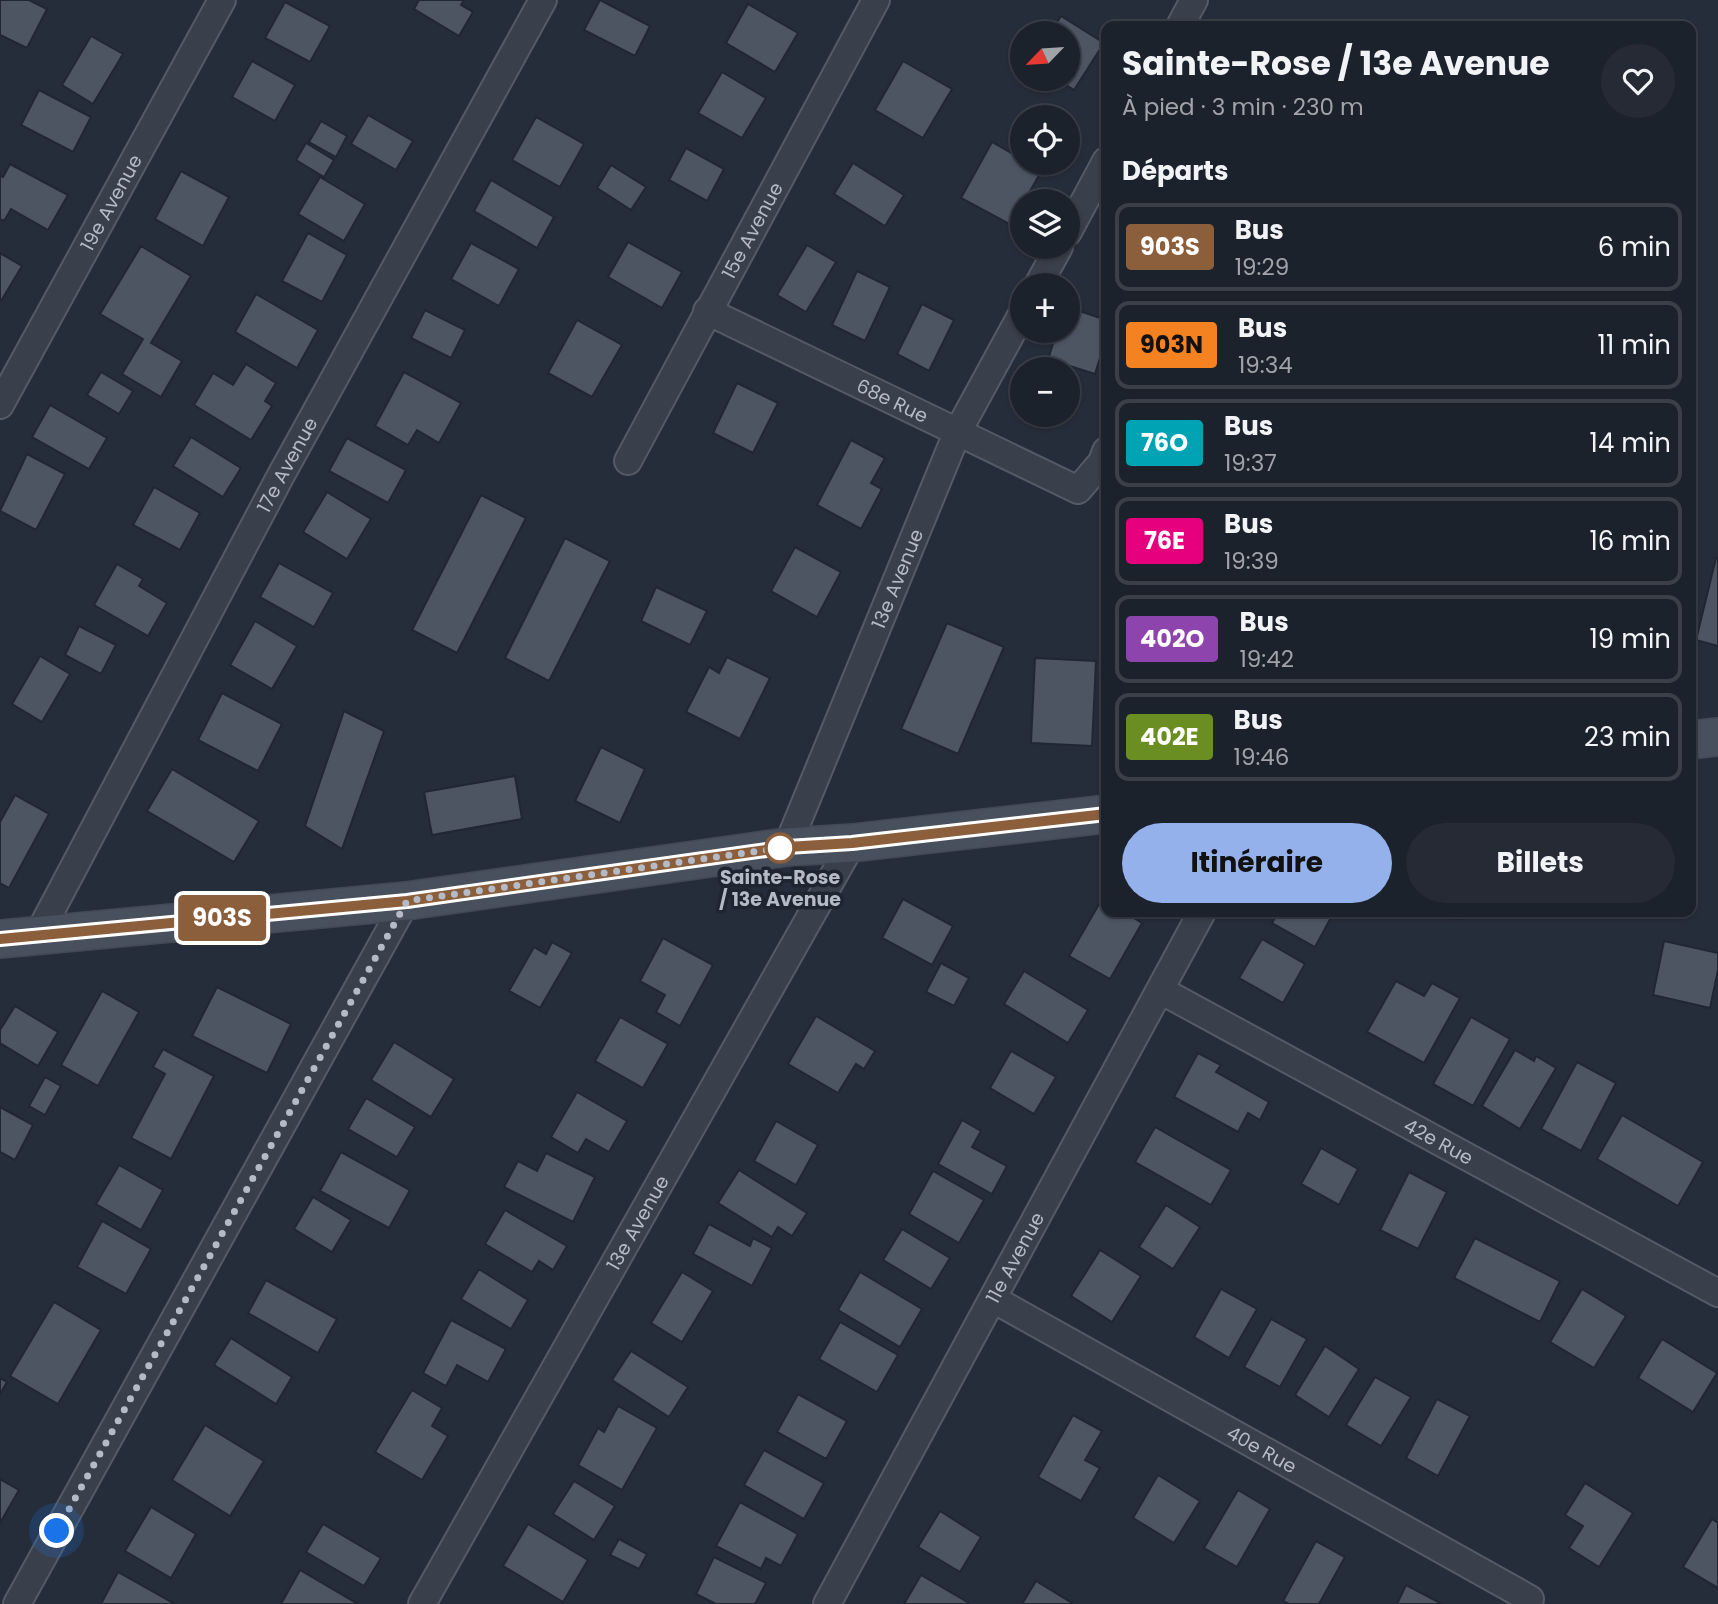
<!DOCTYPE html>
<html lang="fr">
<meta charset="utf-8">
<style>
body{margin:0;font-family:Poppins,sans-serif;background:#252a34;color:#f1f3f6;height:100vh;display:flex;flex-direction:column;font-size:26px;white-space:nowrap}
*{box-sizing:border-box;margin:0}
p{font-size:23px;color:#a0a4a9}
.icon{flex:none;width:38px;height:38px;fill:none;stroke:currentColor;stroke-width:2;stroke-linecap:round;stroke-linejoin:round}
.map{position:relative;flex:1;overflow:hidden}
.sheet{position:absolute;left:1101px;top:21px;width:595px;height:896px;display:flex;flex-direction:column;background:#1c222c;border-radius:14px;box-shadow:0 2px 5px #0004,0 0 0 2px #3a3f48}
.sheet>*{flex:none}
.badge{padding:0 14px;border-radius:5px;font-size:24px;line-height:46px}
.needle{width:46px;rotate:245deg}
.controls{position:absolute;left:1010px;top:21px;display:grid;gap:14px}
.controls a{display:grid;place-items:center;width:70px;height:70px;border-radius:50%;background:#1c222c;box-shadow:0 2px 5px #0004,0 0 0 2px #3a3f48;font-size:35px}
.you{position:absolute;width:35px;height:35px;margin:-18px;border:5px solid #fff;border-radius:50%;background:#1a73e8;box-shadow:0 0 0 10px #1a73e833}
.map>.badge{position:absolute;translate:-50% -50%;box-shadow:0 0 0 4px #fff}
h2{padding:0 21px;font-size:26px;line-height:63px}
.round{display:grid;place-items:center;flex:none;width:74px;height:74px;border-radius:37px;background:#252a34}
.headline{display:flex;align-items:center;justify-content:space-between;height:119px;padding:0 21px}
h1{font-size:33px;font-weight:700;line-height:52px}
.cta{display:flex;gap:14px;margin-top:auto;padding:14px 21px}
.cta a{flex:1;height:80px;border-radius:42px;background:#94b1ec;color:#111;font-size:28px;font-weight:700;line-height:80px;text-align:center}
.cta a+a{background:#252a34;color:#f1f3f6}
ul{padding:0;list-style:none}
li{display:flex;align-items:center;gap:21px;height:88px;margin:0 14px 10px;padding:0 7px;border:4px solid #3a3f48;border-radius:14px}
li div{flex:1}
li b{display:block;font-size:26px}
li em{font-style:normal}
li .badge{min-width:77px;font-weight:700;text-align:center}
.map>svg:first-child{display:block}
</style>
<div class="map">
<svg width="1718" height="1604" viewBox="0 0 1718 1604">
<rect width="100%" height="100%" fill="#262d3a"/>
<g fill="#4d5563" stroke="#212732" stroke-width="2">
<path d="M0 0H29L47 9 27 48 0 35Z"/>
<path d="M419 0H464L461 5 473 12 459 36 414 9Z"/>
<path d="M600 0 650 26 635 56 584 30Z"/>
<path d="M285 2 330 26 310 62 265 38Z"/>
<path d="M748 4 798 33 775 72 726 43Z"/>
<path d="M1061 16 1104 43 1074 90 1057 79H1068V33H1050Z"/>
<path d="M91 36 123 54 93 104 62 85Z"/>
<path d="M252 61 295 85 275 121 232 97Z"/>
<path d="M903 61 952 89 923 138 875 110Z"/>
<path d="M722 72 766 98 742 138 698 113Z"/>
<path d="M39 90 91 117 73 152 21 125Z"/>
<path d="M368 115 413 141 396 170 351 144Z"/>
<path d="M536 117 584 144 560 187 512 160Z"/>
<path d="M321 121 347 136 336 157 309 142Z"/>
<path d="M992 142 1022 159V163L1042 170 1011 225 961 198Z"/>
<path d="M306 143 334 160 324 177 296 160Z"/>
<path d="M686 148 724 169 707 201 669 180Z"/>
<path d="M853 163 904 195 885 226 834 194Z"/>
<path d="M10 164 68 195 48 230 11 209 4 221 0 219V175L3 177Z"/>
<path d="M611 165 646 187 631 210 597 188Z"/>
<path d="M181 171 229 197 203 246 155 219Z"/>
<path d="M320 177 365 204 344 241 298 214Z"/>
<path d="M491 180 554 217 537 248 474 211Z"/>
<path d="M308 233 347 255 322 302 282 281Z"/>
<path d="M628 242 682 272 662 308 608 277Z"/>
<path d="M471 243 519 269 499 306 451 279Z"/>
<path d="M807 245 836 262 806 312 777 295Z"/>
<path d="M141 246 191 276 151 343 182 361 161 397 122 374 143 339 100 314Z"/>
<path d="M0 253 22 266 1 301H0Z"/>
<path d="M857 271 890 287 865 341 832 325Z"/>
<path d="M256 294 318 330 297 368 235 332Z"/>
<path d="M922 304 954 320 929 371 897 354Z"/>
<path d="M1068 307 1106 320V339L1095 374 1070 366 1068 375V369H1045L1057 331H1068Z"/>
<path d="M425 310 465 330 451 358 411 338Z"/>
<path d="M577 320 622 345 592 397 548 373Z"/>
<path d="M246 364 276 383 265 401 272 406 251 440 194 405 213 373 233 385Z"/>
<path d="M101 372 133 391 119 414 87 395Z"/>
<path d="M404 372 461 403 439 443 417 430 408 445 375 426Z"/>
<path d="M737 383 778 403 753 453 713 433Z"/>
<path d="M50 405 107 438 89 469 32 437Z"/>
<path d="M191 437 241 468 223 497 173 466Z"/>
<path d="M347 438 406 470 388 503 329 471Z"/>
<path d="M851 440 885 458 871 483 882 489 861 529 817 505Z"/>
<path d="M27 454 65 474 36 530 0 511Z"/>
<path d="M154 487 200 513 180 550 133 525Z"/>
<path d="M327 492 371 519 347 559 303 532Z"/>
<path d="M481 495 526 518 457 653 412 630Z"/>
<path d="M565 538 610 561 549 681 505 658Z"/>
<path d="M795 547 841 572 817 617 771 591Z"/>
<path d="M1716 558H1718V646L1696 640Z"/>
<path d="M279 563 333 593 314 627 260 597Z"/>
<path d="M117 564 143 579 139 586 167 603 148 636 94 605Z"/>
<path d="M656 587 707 611 690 645 641 621Z"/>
<path d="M255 621 297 646 272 689 230 665Z"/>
<path d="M947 623 1004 647 958 754 901 729Z"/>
<path d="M79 626 116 645 101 674 65 655Z"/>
<path d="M40 656 70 674 42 722 12 704Z"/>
<path d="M727 657 770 678 740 739 686 712 709 667 719 673Z"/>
<path d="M1035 658 1096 661 1092 746 1031 743Z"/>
<path d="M222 693 282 724 258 771 198 740Z"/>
<path d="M344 711 384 731 342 849 305 826Z"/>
<path d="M601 747 645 769 620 823 575 801Z"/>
<path d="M172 769 259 821 234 862 147 811Z"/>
<path d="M515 776 522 819 432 835 424 792Z"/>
<path d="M15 795 49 814 9 888 0 883V822Z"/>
<path d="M903 899 953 926 932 965 882 938Z"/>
<path d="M1102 899 1106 901V912H1124L1142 923 1110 979 1069 956Z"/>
<path d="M1278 912H1334L1315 947 1272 923Z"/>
<path d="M1455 912H1500V913L1456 919Z"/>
<path d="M663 938 713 965 680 1026 656 1012 665 995 640 981Z"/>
<path d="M1262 939 1305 964 1283 1003 1239 978Z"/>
<path d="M1664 941 1718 953V970L1710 1008 1653 995Z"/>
<path d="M552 942 572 953 540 1008 509 991 534 947 546 954Z"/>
<path d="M941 963 969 978 954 1006 926 992Z"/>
<path d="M1024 971 1088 1010 1068 1043 1004 1004Z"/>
<path d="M1396 981 1424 996 1432 983 1460 998 1424 1063 1367 1032Z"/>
<path d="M217 987 291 1024 267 1073 192 1036Z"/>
<path d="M102 991 139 1012 98 1086 61 1065Z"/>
<path d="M15 1006 58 1032 38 1066 0 1043V1030Z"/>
<path d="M816 1016 875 1051 864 1069 856 1064 838 1093 788 1064Z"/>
<path d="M620 1017 668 1044 643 1088 595 1061Z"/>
<path d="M1471 1017 1510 1039 1473 1106 1433 1084Z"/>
<path d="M394 1042 454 1079 431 1117 371 1080Z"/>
<path d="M163 1049 214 1076 171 1159 131 1138 165 1074 153 1067Z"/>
<path d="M1515 1050 1534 1061 1536 1056 1556 1068 1520 1129 1482 1106Z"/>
<path d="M1011 1051 1056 1077 1034 1114 990 1088Z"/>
<path d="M1198 1053 1221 1065 1216 1072 1269 1102 1260 1120 1248 1113 1238 1132 1174 1097Z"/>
<path d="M1577 1062 1616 1083 1581 1151 1541 1129Z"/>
<path d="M45 1077 61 1086 45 1115 29 1106Z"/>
<path d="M577 1092 627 1121 609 1152 586 1139 578 1153 551 1137Z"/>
<path d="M366 1098 415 1127 397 1157 348 1129Z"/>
<path d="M0 1107 33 1125 15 1160 0 1152Z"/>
<path d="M1622 1115 1703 1162 1678 1206 1597 1159Z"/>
<path d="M962 1120 981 1131 972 1147 1007 1166 992 1194 938 1164Z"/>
<path d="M776 1121 818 1145 796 1185 754 1161Z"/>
<path d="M1155 1127 1231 1170 1211 1205 1135 1162Z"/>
<path d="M1321 1148 1358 1169 1339 1205 1301 1184Z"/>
<path d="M341 1152 410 1190 389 1228 320 1191Z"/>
<path d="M546 1153 595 1177 573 1222 504 1187 518 1161 537 1171Z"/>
<path d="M119 1165 163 1190 141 1230 96 1204Z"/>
<path d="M739 1170 807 1213 792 1236 778 1227 772 1237 718 1203Z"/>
<path d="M933 1171 984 1200 959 1243 909 1214Z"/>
<path d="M1409 1172 1447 1192 1418 1249 1380 1230Z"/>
<path d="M313 1197 351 1220 332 1252 294 1229Z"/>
<path d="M1166 1205 1200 1227 1173 1269 1139 1247Z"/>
<path d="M505 1210 567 1246 553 1270 539 1261 532 1272 485 1244Z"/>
<path d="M102 1221 151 1249 126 1294 77 1267Z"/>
<path d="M709 1224 750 1246 753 1238 772 1248 752 1286 693 1254Z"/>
<path d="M902 1229 950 1258 931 1289 883 1260Z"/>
<path d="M1475 1238 1560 1281 1540 1322 1454 1278Z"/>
<path d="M1100 1250 1141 1276 1112 1322 1071 1296Z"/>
<path d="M479 1269 528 1300 511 1329 461 1299Z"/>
<path d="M682 1272 713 1291 682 1342 651 1323Z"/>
<path d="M860 1272 922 1309 900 1347 838 1310Z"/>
<path d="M266 1280 337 1319 318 1353 248 1313Z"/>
<path d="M1221 1289 1257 1309 1229 1358 1194 1337Z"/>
<path d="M1582 1289 1626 1316 1594 1368 1550 1342Z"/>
<path d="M54 1302 101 1330 58 1404 10 1376Z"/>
<path d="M1271 1319 1307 1339 1280 1387 1244 1367Z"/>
<path d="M451 1320 506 1349 488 1382 457 1365 446 1386 423 1373Z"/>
<path d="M840 1322 898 1355 877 1392 819 1359Z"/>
<path d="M231 1338 292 1377 276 1404 214 1365Z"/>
<path d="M1662 1339 1717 1373 1693 1412 1638 1378Z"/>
<path d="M1325 1346 1359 1369 1329 1417 1295 1395Z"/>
<path d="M631 1351 688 1387 669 1417 612 1380Z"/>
<path d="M1375 1377 1411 1397 1381 1446 1346 1425Z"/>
<path d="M0 1378 7 1382 0 1394Z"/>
<path d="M412 1390 442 1408 432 1426 448 1436 422 1480 375 1452Z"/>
<path d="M798 1394 847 1421 826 1459 777 1432Z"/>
<path d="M1437 1399 1470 1416 1438 1476 1406 1458Z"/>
<path d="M618 1406 657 1428 622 1490 578 1465 598 1428 604 1432Z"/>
<path d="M1073 1415 1102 1431 1085 1460 1100 1468 1081 1501 1038 1477Z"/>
<path d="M205 1425 264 1461 230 1516 172 1480Z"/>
<path d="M764 1450 824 1483 804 1519 744 1485Z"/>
<path d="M1158 1475 1200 1501 1174 1543 1133 1518Z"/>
<path d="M0 1479 19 1490 0 1523Z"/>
<path d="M574 1481 615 1506 594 1540 553 1514Z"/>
<path d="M1585 1483 1633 1513 1599 1567 1569 1548 1583 1526 1565 1515Z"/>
<path d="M1238 1490 1270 1509 1237 1567 1204 1548Z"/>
<path d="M740 1502 798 1534 781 1566 766 1558 761 1569 716 1546Z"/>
<path d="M151 1507 196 1534 171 1578 125 1551Z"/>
<path d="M940 1511 981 1537 960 1572 918 1547Z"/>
<path d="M1712 1519 1718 1523V1588L1683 1567Z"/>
<path d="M323 1524 381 1558 364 1586 306 1552Z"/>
<path d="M528 1524 588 1560 563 1602 503 1566Z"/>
<path d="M619 1539 647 1554 639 1569 610 1555Z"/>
<path d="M1316 1541 1345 1557 1319 1604H1289L1283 1601Z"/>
<path d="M714 1557 766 1583 755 1604H716L696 1594Z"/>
<path d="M300 1570 358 1604H281Z"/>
<path d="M118 1572 175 1604H101Z"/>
<path d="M921 1575 969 1603 968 1604H904Z"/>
<path d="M1036 1581 1072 1603 1071 1604H1022Z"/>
<path d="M1406 1585 1442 1604H1397Z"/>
</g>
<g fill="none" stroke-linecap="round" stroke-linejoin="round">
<defs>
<g id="street">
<path d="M1180 26 1194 0"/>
<path d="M1068 232 1106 161"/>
<path d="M1038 285 1059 247"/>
<path id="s1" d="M707 311 1078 490 1102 462 1106 451"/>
<path id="s2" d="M0 405 222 0"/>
<path id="s3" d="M628 461 876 0"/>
<path id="s4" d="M787 847 957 433 1022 314"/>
<path id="s5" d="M38 935 280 477 543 0"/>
<path id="s6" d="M1160 990 1718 1293"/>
<path id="s7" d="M993 1299 1530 1599"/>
<path d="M17 1604 406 901"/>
<path id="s8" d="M422 1604 852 843"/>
<path id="s9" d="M827 1604 1202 912"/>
</g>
<g id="secondary">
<path d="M1690 740 1718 737"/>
<path d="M0 939 406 901 787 847 852 843 1106 814"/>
</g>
</defs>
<use href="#street" stroke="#555b66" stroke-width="30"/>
<use href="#secondary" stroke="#434954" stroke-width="40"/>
<use href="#street" stroke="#3a404b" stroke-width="26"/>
<use href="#secondary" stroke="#484f5d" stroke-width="37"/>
</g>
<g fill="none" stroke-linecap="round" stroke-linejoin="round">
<defs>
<path id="line" d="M0 939 407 901 787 847 852 843 1106 814"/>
</defs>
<use href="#line" stroke="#fff" stroke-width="16"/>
<use href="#line" stroke="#8b5e3c" stroke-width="10"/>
<path stroke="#b5bbc6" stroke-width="7" stroke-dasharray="0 12.6" d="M57 1531 407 901 787 847 780 848"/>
</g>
<circle fill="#fff" stroke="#8b5e3c" stroke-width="3.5" cx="780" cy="848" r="14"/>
<g text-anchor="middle" stroke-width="7" stroke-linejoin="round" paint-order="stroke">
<g font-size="19" fill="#b5bbc6" stroke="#1f2530">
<text dy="7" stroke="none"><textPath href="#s2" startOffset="231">19e Avenue</textPath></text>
<text dy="7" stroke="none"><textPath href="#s3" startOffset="262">15e Avenue</textPath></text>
<text dy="7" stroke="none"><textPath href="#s1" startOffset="206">68e Rue</textPath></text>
<text dy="7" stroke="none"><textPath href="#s5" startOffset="532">17e Avenue</textPath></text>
<text dy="7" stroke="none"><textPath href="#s4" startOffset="290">13e Avenue</textPath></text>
<text dy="7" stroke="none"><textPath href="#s6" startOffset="317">42e Rue</textPath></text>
<text dy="7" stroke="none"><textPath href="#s8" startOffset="438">13e Avenue</textPath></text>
<text dy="7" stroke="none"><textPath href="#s9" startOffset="394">11e Avenue</textPath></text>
<text dy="7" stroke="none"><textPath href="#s7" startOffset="308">40e Rue</textPath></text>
</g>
<g font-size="19" font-weight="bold" fill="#b5bbc6" stroke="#1f2530">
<text x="780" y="884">Sainte-Rose<tspan x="780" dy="22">/ 13e Avenue</tspan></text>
</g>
</g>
</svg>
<div class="controls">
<a><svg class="needle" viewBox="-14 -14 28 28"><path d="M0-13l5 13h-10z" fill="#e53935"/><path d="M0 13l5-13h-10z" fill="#a0a4a9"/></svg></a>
<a><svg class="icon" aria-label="locate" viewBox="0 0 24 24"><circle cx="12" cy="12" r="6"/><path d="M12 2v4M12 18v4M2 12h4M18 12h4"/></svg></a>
<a><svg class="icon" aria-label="layers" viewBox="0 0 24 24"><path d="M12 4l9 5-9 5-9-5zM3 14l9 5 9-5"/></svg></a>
<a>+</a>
<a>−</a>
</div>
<div class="you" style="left:57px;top:1531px"></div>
<b class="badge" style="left:222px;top:918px;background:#8b5e3c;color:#fff">903S</b>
<section class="sheet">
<div class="headline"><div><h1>Sainte-Rose / 13e Avenue</h1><p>À pied · 3 min · 230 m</p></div><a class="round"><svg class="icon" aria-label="heart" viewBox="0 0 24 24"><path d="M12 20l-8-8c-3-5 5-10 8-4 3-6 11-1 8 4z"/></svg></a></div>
<h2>Départs</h2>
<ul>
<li><span class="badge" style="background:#8b5e3c;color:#fff">903S</span><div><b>Bus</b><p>19:29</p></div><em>6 min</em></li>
<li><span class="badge" style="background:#f58220;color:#111">903N</span><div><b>Bus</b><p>19:34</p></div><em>11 min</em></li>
<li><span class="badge" style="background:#00a3b4;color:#fff">76O</span><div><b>Bus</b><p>19:37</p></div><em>14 min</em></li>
<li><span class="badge" style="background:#e6007e;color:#fff">76E</span><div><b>Bus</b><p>19:39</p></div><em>16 min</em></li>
<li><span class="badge" style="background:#8e44ad;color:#fff">402O</span><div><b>Bus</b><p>19:42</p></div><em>19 min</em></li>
<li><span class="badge" style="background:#6b8e23;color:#fff">402E</span><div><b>Bus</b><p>19:46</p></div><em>23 min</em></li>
</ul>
<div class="cta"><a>Itinéraire</a><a>Billets</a></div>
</section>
</div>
